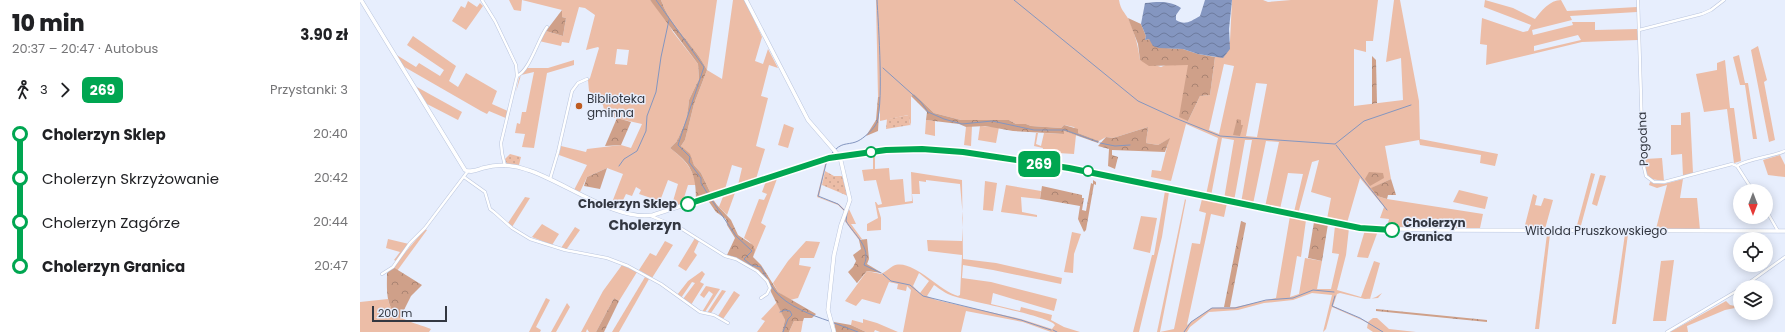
<!DOCTYPE html>
<html lang="pl">
<meta charset="utf-8">
<style>
body{margin:0;font-family:Poppins,sans-serif;background:#f6f6f6;color:#202124;height:100vh;display:flex;flex-direction:column;font-size:15px;white-space:nowrap}
*{box-sizing:border-box;margin:0}
p{font-size:13px;color:#757577}
.icon{flex:none;width:22px;height:22px;fill:none;stroke:currentColor;stroke-width:2;stroke-linecap:round;stroke-linejoin:round}
.map{position:relative;flex:1;overflow:hidden}
.side{display:flex;flex-direction:column;background:#fff;width:360px}
.side>*{flex:none}
.badge{padding:0 8px;border-radius:6px;font-size:14px;line-height:26px}
.needle{width:26px;rotate:180deg}
.buttons{position:absolute;left:1373px;top:184px;display:grid;gap:8px}
.buttons a{display:grid;place-items:center;width:40px;height:40px;border-radius:50%;background:#fff;box-shadow:0 2px 10px #0003;font-size:20px}
.scale{position:absolute;left:12px;bottom:10px;width:75px;box-sizing:border-box;padding-left:4px;border:2px solid #333741;border-top:0;font-size:11px;line-height:14px;white-space:nowrap;color:#333741;-webkit-text-stroke:3px #e7eefd;paint-order:stroke}
.map>.badge{position:absolute;translate:-50% -50%;box-shadow:0 0 0 2px #fff}
.legs{display:flex;align-items:center;gap:6px;height:44px;padding:0 12px;font-size:13px}
.legs p{margin-inline-start:auto}
.summary{display:flex;align-items:center;justify-content:space-between;height:68px;padding:0 12px}
h1{font-size:22px;font-weight:800;line-height:30px}
ul{padding:0 12px;list-style:none}
li{display:flex;align-items:center;gap:14px;height:44px;font-size:15px}
li i{display:grid;place-items:center;width:6px;height:100%;margin:0 5px;background:currentColor}
li i::after{content:'';width:10px;height:10px;margin:-5px;border:3px solid;border-radius:50%;background:#fff}
li p{margin-inline-start:auto}
li:first-child i{background:linear-gradient(#0000 50%,currentColor 0)}
li:last-child i{background:linear-gradient(currentColor 50%,#0000 0)}
main{display:flex;flex:1;min-height:0}
.map>svg:first-child{display:block}
</style>
<main>
<section class="side">
<div class="summary"><div><h1>10 min</h1><p>20:37 – 20:47 · Autobus</p></div><b>3.90 zł</b></div>
<div class="legs"><svg class="icon" aria-label="walk" viewBox="0 0 24 24"><circle cx="13" cy="4" r="2"/><path d="M13 8l-2 6 4 7M11 14l-3 7M7 12l3-4h3l4 4"/></svg>3<svg class="icon" aria-label="forward" viewBox="0 0 24 24"><path d="M9 5l7 7-7 7"/></svg><b class="badge" style="background:#00a651;color:#fff">269</b><p>Przystanki: 3</p></div>
<ul>
<li><i style="color:#00a651"></i><b>Cholerzyn Sklep</b><p>20:40</p></li>
<li><i style="color:#00a651"></i><span>Cholerzyn Skrzyżowanie</span><p>20:42</p></li>
<li><i style="color:#00a651"></i><span>Cholerzyn Zagórze</span><p>20:44</p></li>
<li><i style="color:#00a651"></i><b>Cholerzyn Granica</b><p>20:47</p></li>
</ul>
</section>
<div class="map">
<svg width="1425" height="332" viewBox="0 0 1425 332">
<defs>
<pattern id="forest-crowns" width="20" height="18" patternUnits="userSpaceOnUse"><rect width="20" height="18" fill="#cfa089"/><path d="M2 6a3 3 0 1 1 6 0M12 15a3 3 0 1 1 6 0" fill="none" stroke="#a98372"/></pattern>
<pattern id="park-dots" width="8" height="8" patternUnits="userSpaceOnUse"><rect width="8" height="8" fill="#ecbda7"/><path d="M2 2h.1M6 6h.1" fill="none" stroke="#cba391" stroke-width="1.8" stroke-linecap="round"/></pattern>
<pattern id="water-waves" width="16" height="10" patternUnits="userSpaceOnUse"><rect width="16" height="10" fill="#8496c0"/><path d="M0 5q4-4 8 0t8 0" fill="none" stroke="#6d7b9e"/></pattern>
</defs>
<rect width="100%" height="100%" fill="#e7eefd"/>
<g fill="#ecbda7" fill-rule="evenodd">
<path d="M149 0H290L292 2 305 18 313 32 338 64 339 79 329 100 327 118 317 141 310 148C323 158 334 169 336 185H328L322 204 311 208 318 184 308 180 300 201 279 194 281 190 276 187 272 196 266 194 259 208 251 205 263 174 247 168 227 177 220 192 214 190 227 165 199 155 201 146 226 152 227 149 261 145 271 148 282 124 251 117 254 110H244L243 105 229 91 228 80 230 78 239 48 238 47 226 50 235 15 225 8 219 7 209 43 202 42 201 46 179 41 186 31 203 36 206 18 202 17V10L162 0 161 11 154 10ZM257 49 269 50 267 65 255 64Z"/>
<path d="M301 0H357L347 70 362 79 373 0H385L402 37 395 61 403 64 408 49 418 68 409 65 401 96 408 98 396 146 405 149 396 179 378 185 382 168 372 165 365 189 351 194 341 173 334 165 329 154 321 146 325 140 334 104 347 70C335 45 310 27 301 0Z"/>
<path d="M516 0H759C761 11 764 11 769 20 775 33 778 46 780 60L801 67 808 64 828 65V121L840 96 850 95 855 57H856L870 41 872 0H903L908 2 931 0H1018L1013 41H1006V52L994 49V106L1043 100 1041 58 1026 62 1034 0H1040L1059 101 1060 139 1138 154 1135 166 1120 163 1121 155 1060 145 1059 140 1025 146 1031 179 1012 188 1017 196 1027 199 1123 214 1120 228H1027L1029 219 1020 218 1024 207 1000 178 987 223 967 219 971 198 951 192 959 160 952 162 938 214 934 212 943 174 928 173 920 209 905 207 919 142 906 141 893 204 881 203 892 140H885L874 201 864 199 874 140 862 138 851 196 846 195 858 138 826 124 811 181 791 177 792 170 801 171 809 139 798 145 786 143 788 127 753 138 746 137 739 141 718 133 714 127 704 125 701 128 671 126 666 124H656L649 120H601L574 113 554 94 551 96V126L548 115 520 121V97H518ZM864 64 874 66 859 134 849 130ZM896 83 907 84 897 137 886 136Z"/>
<path d="M1125 0 1153 8 1175 19C1181 11 1190 0 1201 0L1207 11 1277 7V12L1210 16 1212 20 1172 30 1173 35 1213 25 1212 22H1235V30L1278 29V40L1222 42 1126 65 1127 45 1120 44 1122 18 1163 32 1168 31 1171 25 1124 7ZM1218 35 1221 40 1174 51V46Z"/>
<path d="M108 1 117 7 120 3 123 6 106 30 92 21 101 6 105 8Z"/>
<path d="M53 36 96 66 89 81 98 87 106 73 137 91 132 104 150 112 148 119 129 111 127 114 121 111 41 65 35 54 56 67 59 63 80 76 84 70 47 45Z"/>
<path d="M1398 46 1407 80 1404 82 1415 140 1409 142 1391 50Z"/>
<path d="M1379 55 1385 83H1388L1397 139H1393L1385 85H1380L1373 57Z"/>
<path d="M214 60V65L187 73 174 148 162 147 165 134 155 133 157 123 160 124 162 112H166L174 72 161 75 156 92 159 78 167 68H188Z"/>
<path d="M1365 60 1370 108H1374L1381 161 1374 163 1367 109 1344 112 1336 74 1357 70V63Z"/>
<path d="M55 86 102 112 98 120 67 104Z"/>
<path d="M1330 112 1333 173 1323 176 1322 154 1311 155V125H1321V113Z"/>
<path d="M566 120 575 121V136L565 134Z"/>
<path d="M424 124 434 128 428 148 418 145Z"/>
<path d="M612 126 611 146 604 145 606 127Z"/>
<path d="M620 126 639 127 636 143 618 140Z"/>
<path d="M704 131 716 135 714 154 682 152 683 148 674 146 676 133H678L676 144 681 146 684 133 704 134Z"/>
<path d="M513 153H515V169L529 168 530 180 543 179 545 202 552 201 551 172 602 180 603 259 636 263 702 278 701 284 633 270 603 265 602 278 631 282 697 299 694 311 633 293 631 304 660 311 661 307 692 315 691 320 704 327 720 332H691L663 322 606 311 601 332H543L551 290 547 286 546 291 537 289 538 284 529 282 520 304 502 299 496 306 485 301 507 271 521 274C525 272 530 268 533 266 551 257 578 290 598 296L600 295 602 255 568 251 567 240 602 241 603 218 600 184 566 180V182L559 181 560 194H552L553 203 518 208 521 218V230L507 231V224L518 218 515 202H516L518 205 522 204 516 180 504 181 502 170 513 169ZM559 273 569 281 560 293 553 286ZM574 285C580 289 586 294 593 296 608 301 689 316 695 325L692 329 661 319 576 300 567 296Z"/>
<path d="M1420 155 1425 165V177L1408 175 1403 160Z"/>
<path d="M1302 158 1304 181 1291 179 1286 173 1285 159Z"/>
<path d="M466 160H468L465 167 459 197 479 204 485 210 484 211 478 205 457 197Z"/>
<path d="M1231 173 1235 174 1220 229H1216Z"/>
<path d="M1240 175 1246 176 1237 206 1232 204Z"/>
<path d="M418 176 401 223 406 226 393 257C395 248 393 243 384 238L399 199 404 200 407 194 402 192 406 181Z"/>
<path d="M1323 179 1320 198H1337L1340 230 1296 229 1307 185 1297 188 1289 185 1290 182 1304 184Z"/>
<path d="M625 181 637 183 633 211 623 210Z"/>
<path d="M646 185 681 191 680 199 661 197 662 212 677 215V217L641 212Z"/>
<path d="M376 190 367 215 359 207 364 194Z"/>
<path d="M1099 190 1128 197 1125 209 1093 202Z"/>
<path d="M805 191 809 192 802 237 779 332H773L792 255H794Z"/>
<path d="M1173 194 1177 196 1175 205 1181 206 1184 198 1193 200 1185 229H1164Z"/>
<path d="M165 197 170 198 152 227 148 223Z"/>
<path d="M825 199 826 200 800 332 814 329 832 243 840 244 846 213 839 211 842 199 867 203 864 217 851 214 827 325 851 308 876 307 916 298 930 216 946 220 941 257 937 256 930 297 939 294 945 258 962 261 957 289H971L979 254 972 253 975 226 989 228 986 255 977 290 1001 297 1014 261 1020 263 1010 299 1016 297 1022 293 1018 298 1005 299 980 293 977 294 973 306 1008 322 1013 318H1017L1029 329 1056 332H1013L1007 328 1008 323 1004 321 972 307 966 329 963 332 972 295 952 293 933 300 904 303 878 310 849 312 830 327 827 332H797Z"/>
<path d="M489 209 496 224H491L502 239 499 240 484 220Z"/>
<path d="M781 216 797 218 790 253 773 249Z"/>
<path d="M182 224 199 234 192 245 172 237Z"/>
<path d="M215 227 220 230 206 250 201 248Z"/>
<path d="M65 229 67 230 37 271 33 267Z"/>
<path d="M1005 230 1018 231 1008 258 997 257Z"/>
<path d="M712 232 721 234 714 254 713 273 704 272Z"/>
<path d="M1187 234H1190L1179 329H1175Z"/>
<path d="M1265 234H1268L1256 324H1252Z"/>
<path d="M335 238 339 241 334 252 337 255 326 271 318 266Z"/>
<path d="M28 239 49 244 36 261 34 260 40 252 26 248Z"/>
<path d="M305 241 313 245 292 278 279 270 290 253 296 256Z"/>
<path d="M446 241 460 242 454 258H440L439 265 451 267 438 298 430 300 418 292 413 283 428 261Z"/>
<path d="M1314 260 1306 321H1293L1301 261Z"/>
<path d="M262 265 277 272 259 301 254 298 236 332H229L227 329 226 332H221L243 291Z"/>
<path d="M342 271 345 274 340 282 344 284 331 305 323 299 335 283 332 282 321 298 317 295 328 281Z"/>
<path d="M285 277 289 279 259 332H252Z"/>
<path d="M346 286 360 289 345 312H342L353 294 349 291 344 298 340 295Z"/>
<path d="M362 290 366 291 351 313H347Z"/>
<path d="M374 291 380 295 363 319 358 316Z"/>
<path d="M186 298 190 300 176 327 181 330 180 332H169Z"/>
<path d="M28 299C32 320 54 322 71 329L69 332H0V302Z"/>
<path d="M1366 301 1370 305 1380 307 1365 310 1327 326 1328 332H1310Z"/>
<path d="M417 302 425 320 422 332H397L405 321 401 319Z"/>
<path d="M207 303 210 307 196 332H191Z"/>
<path d="M503 319 517 323 538 332H520L515 330 514 332H506L491 325 492 320 503 323Z"/>
<path d="M434 321H443L441 332H429Z"/>
</g>
<g fill="url(#forest-crowns)">
<path d="M290 0H301C310 27 335 45 347 70L334 104 325 140 321 146 330 154 334 165 341 173 351 194 336 200C336 173 331 164 310 148L317 141 327 118 329 100 339 79 338 64Z"/>
<path d="M202 10V17L206 18 203 36 186 31Z"/>
<path d="M768 18 781 24 786 36 785 40 789 39 806 48 823 49 838 54 855 57 850 95 840 96 828 121 819 117 828 65 789 66 780 60 778 44Z"/>
<path d="M1012 56 1016 60 1017 103 1012 104Z"/>
<path d="M554 94 574 113 601 120H649L656 124H666L671 126 701 128 704 125 718 129V133L739 141 738 143 704 131V134L653 131 625 126 606 127 599 124 566 120 567 112 551 96Z"/>
<path d="M518 97H520L518 131 506 136 516 120Z"/>
<path d="M257 118 271 122 261 145 245 146Z"/>
<path d="M877 119 881 120V125H883L880 136 873 135Z"/>
<path d="M788 127 786 143 798 145 810 138 805 152 752 150V155L758 157 755 169 748 166 749 149 738 146 746 137 753 138Z"/>
<path d="M247 168 240 189 224 186 227 177Z"/>
<path d="M1009 172 1023 173 1024 178 1010 186 1005 179Z"/>
<path d="M1031 179 1036 195H1028L1027 199 1017 196 1011 188Z"/>
<path d="M733 180 736 182V185L734 184 726 230 724 232 718 219 720 206 680 199 682 186 722 195V198H724L722 210 726 211 731 183 733 184Z"/>
<path d="M352 198 357 205 371 220 378 235 393 245 395 250 393 257 401 265 418 292 456 314 452 318H444L443 321H434L429 332H422L425 320 411 292 410 284 403 275 377 258 367 255 375 238 367 225 366 219 356 212 347 199Z"/>
<path d="M881 221 886 223 870 307H864Z"/>
<path d="M954 222 968 224 962 261 948 258Z"/>
<path d="M507 239 509 259 507 264 522 273 507 271 497 283 488 272 493 267 496 261 493 255 501 249 499 240Z"/>
<path d="M33 267 62 285 51 296 40 318C25 307 27 290 27 273Z"/>
<path d="M254 298 259 301 244 332H236Z"/>
<path d="M1016 309 1127 320V322L1016 311Z"/>
<path d="M474 322 491 325 506 332H476Z"/>
</g>
<g fill="url(#park-dots)">
<path d="M549 115 550 125 526 129 527 119Z"/>
<path d="M150 154 161 157 159 165 147 164 145 159Z"/>
<path d="M465 171 474 176H482L488 196 462 185Z"/>
</g>
<path fill="url(#water-waves)" d="M845 0H872L869 29 870 49 863 58 838 54 823 49 799 48 793 46 789 39 785 40 786 36 781 24 785 3C798 2 809 0 821 8L816 15V20C825 26 831 21 840 16Z"/>
<g fill="none" stroke-linecap="round" stroke-linejoin="round">
<g stroke="#8496c0" stroke-width="1">
<path d="M296 0 344 67 318 145 330 157 329 162 341 178V183L349 196"/>
<path d="M654 0 778 101 815 118 860 136 975 144 1004 121 1051 105"/>
<path d="M523 68 561 102 568 112 584 119 602 124 632 121 674 130H705L738 142"/>
<path d="M740 143 755 146 770 145"/>
<path d="M976 145 1027 210"/>
<path d="M476 149C483 142 490 145 498 141 504 138 511 131 515 126 525 114 518 20 517 0"/>
<path d="M469 156 473 152"/>
<path d="M467 160 458 196 478 204 484 210"/>
<path d="M259 166 264 159 277 151 286 131 287 116 296 92 301 57 309 20"/>
<path d="M351 199 376 236 392 251 384 259 391 265 401 267C405 275 409 284 415 291 427 306 451 315 469 321"/>
<path d="M487 213 486 221C494 235 512 247 504 265L521 273"/>
<path d="M523 274 531 281 550 285 563 296 661 320 691 330"/>
<path d="M975 296 972 306 1000 318 1023 332"/>
<path d="M420 312 425 310 430 311 432 315 428 319 423 332"/>
<path d="M474 323 498 332"/>
<path d="M693 330 697 332"/>
<path d="M824 332 831 322 852 308H875L906 300 933 298 953 290 974 292"/>
</g>
<defs>
<g id="street">
<path d="M122 0 135 21 156 65 157 76 141 143 142 153 145 166"/>
<path d="M1278 0 1283 163 1286 176 1294 182H1304L1372 164 1377 166 1393 191"/>
<path d="M1279 30 1342 14 1351 10 1364 0"/>
<path d="M157 76C170 70 178 39 187 27"/>
<path d="M1377 166C1387 159 1411 157 1425 151"/>
<path d="M104 177 125 192 130 209 134 212 152 228 170 239 205 250 247 258 268 266 301 284 340 312 354 315 368 323"/>
<path d="M190 179 198 152 212 91 218 83 227 79"/>
<path d="M1406 210 1418 231"/>
<path d="M291 216 322 229 365 256 376 259 397 271 407 281 410 288 407 294 401 298"/>
<path d="M22 274 33 267 50 243 65 228 108 171"/>
<path d="M1383 287 1425 257"/>
<path d="M1307 332 1380 289"/>
</g>
<g id="secondary">
<path d="M1 0 105 170C111 173 117 170 123 168 137 164 154 165 168 170 203 181 257 222 293 215L469 158 526 150 549 149 606 153 709 167 1004 228 1078 230 1425 231"/>
<path d="M386 0 448 120 480 157 490 200 481 225 474 255 468 310 474 332"/>
</g>
</defs>
<use href="#street" stroke="#bbc6de" stroke-width="3.5"/>
<use href="#secondary" stroke="#bbc6de" stroke-width="4.5"/>
<use href="#street" stroke="#fff" stroke-width="2.5"/>
<use href="#secondary" stroke="#fff" stroke-width="3.5"/>
</g>
<g fill="none" stroke-linecap="round" stroke-linejoin="round">
<defs>
<path id="line-1" d="M328 204 469 158 526 150 562 149 603 152 709 168 1000 228 1032 230"/>
</defs>
<use href="#line-1" stroke="#fff" stroke-width="9"/>
<use href="#line-1" stroke="#00a651" stroke-width="6"/>
</g>
<circle fill="#be5b21" stroke="#e7eefd" stroke-width="1.5" cx="219" cy="106" r="4"/>
<g fill="#fff" stroke="#00a651" stroke-width="2">
<circle cx="511" cy="152" r="5"/>
<circle cx="728" cy="171" r="5"/>
<circle cx="328" cy="204" r="7"/>
<circle cx="1032" cy="230" r="7"/>
</g>
<g text-anchor="middle" stroke-width="3" stroke-linejoin="round" paint-order="stroke">
<g font-size="12" fill="#333741" stroke="#e7eefd" text-anchor="start">
<text x="227" y="103">Biblioteka<tspan x="227" dy="14">gminna</tspan></text>
</g>
<g font-size="12" fill="#333741" stroke="#e7eefd">
<text transform="translate(1283 139) rotate(-92)" y="4">Pogodna</text>
<text x="1236" y="235">Witolda Pruszkowskiego</text>
</g>
<g font-size="12" font-weight="bold" fill="#333741" stroke="#e7eefd" text-anchor="end">
<text x="317" y="208">Cholerzyn Sklep</text>
<text x="1043" y="227" text-anchor="start">Cholerzyn<tspan x="1043" dy="14">Granica</tspan></text>
</g>
<g font-size="14" font-weight="bold" fill="#333741" stroke="#e7eefd">
<text x="285" y="230">Cholerzyn</text>
</g>
</g>
</svg>
<div class="buttons">
<a><svg class="needle" viewBox="-14 -14 28 28"><path d="M0-13l5 13h-10z" fill="#e53935"/><path d="M0 13l5-13h-10z" fill="#757577"/></svg></a>
<a><svg class="icon" aria-label="locate" viewBox="0 0 24 24"><circle cx="12" cy="12" r="6"/><path d="M12 2v4M12 18v4M2 12h4M18 12h4"/></svg></a>
<a><svg class="icon" aria-label="layers" viewBox="0 0 24 24"><path d="M12 4l9 5-9 5-9-5zM3 14l9 5 9-5"/></svg></a>
</div>
<div class="scale">200 m</div>
<b class="badge" style="left:679px;top:164px;background:#00a651;color:#fff">269</b>
</div>
</main>
